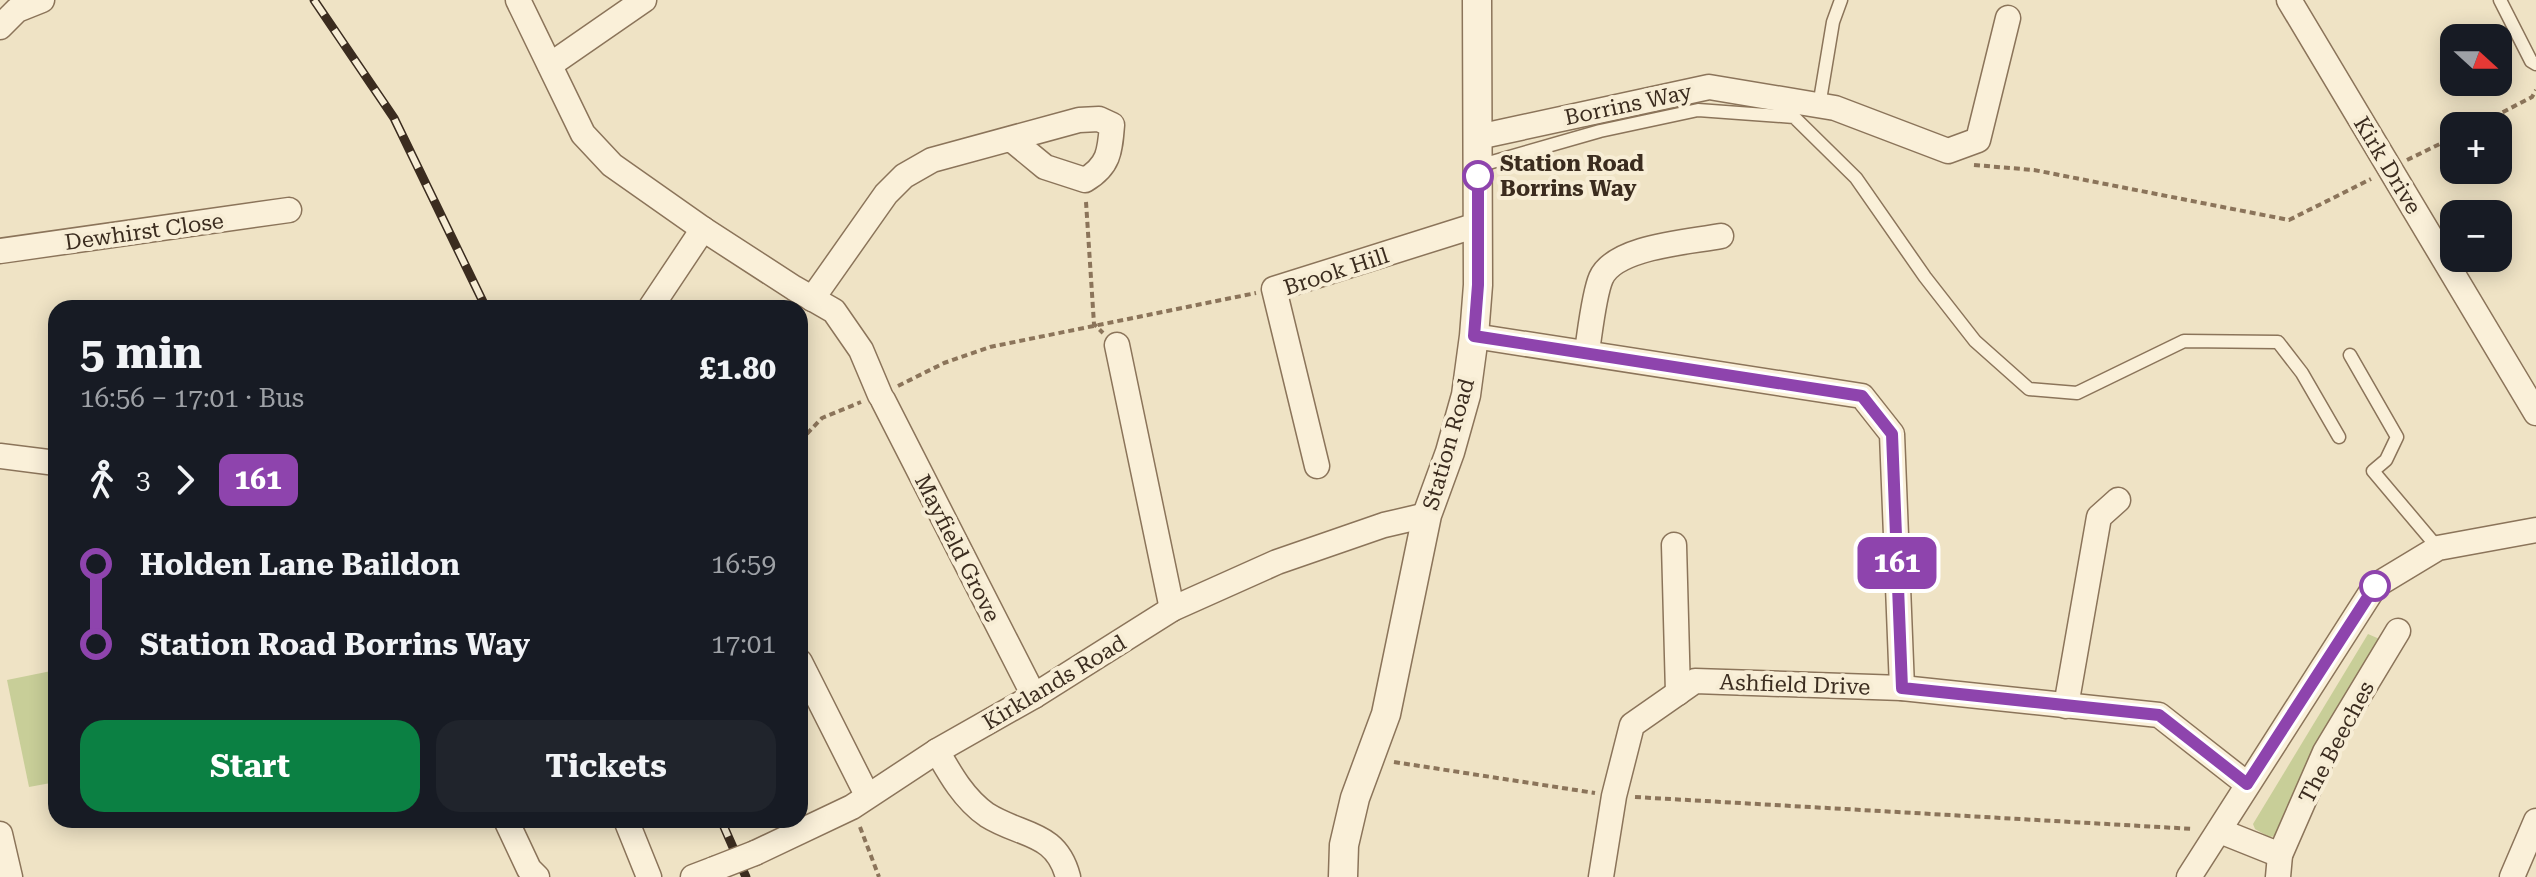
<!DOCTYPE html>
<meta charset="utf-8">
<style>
body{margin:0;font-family:"Roboto Serif",serif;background:#20242c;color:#f1f3f6;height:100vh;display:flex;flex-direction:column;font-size:30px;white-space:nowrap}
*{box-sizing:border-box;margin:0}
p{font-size:26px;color:#9ea1a6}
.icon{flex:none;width:44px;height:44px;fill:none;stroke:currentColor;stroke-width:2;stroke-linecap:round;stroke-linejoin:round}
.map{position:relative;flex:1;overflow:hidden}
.details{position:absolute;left:48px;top:300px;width:760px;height:528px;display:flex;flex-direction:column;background:#171b24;border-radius:24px;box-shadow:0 4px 20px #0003}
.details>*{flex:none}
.badge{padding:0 16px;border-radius:12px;font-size:28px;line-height:52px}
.needle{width:52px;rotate:111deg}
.tools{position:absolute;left:2440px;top:24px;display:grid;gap:16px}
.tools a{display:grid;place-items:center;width:72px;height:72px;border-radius:16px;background:#171b24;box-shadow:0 4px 20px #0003;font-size:40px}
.map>.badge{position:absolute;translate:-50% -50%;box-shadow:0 0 0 4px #fff}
.legs{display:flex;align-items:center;gap:12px;height:88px;padding:0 32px;font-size:26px}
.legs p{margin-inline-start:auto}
.head{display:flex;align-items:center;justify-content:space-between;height:136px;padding:0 32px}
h1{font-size:44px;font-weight:700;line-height:60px}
.action{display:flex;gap:16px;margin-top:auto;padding:16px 32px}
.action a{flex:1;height:92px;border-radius:24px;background:#0b8043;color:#fff;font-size:32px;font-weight:700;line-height:92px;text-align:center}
.action a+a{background:#20242c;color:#f1f3f6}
ul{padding:0 32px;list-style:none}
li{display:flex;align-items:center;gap:28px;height:80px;font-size:30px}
li i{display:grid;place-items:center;width:12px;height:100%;margin:0 10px;background:currentColor}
li i::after{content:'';width:20px;height:20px;margin:-10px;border:6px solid;border-radius:50%;background:#171b24}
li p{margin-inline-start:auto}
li:first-child i{background:linear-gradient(#0000 50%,currentColor 0)}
li:last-child i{background:linear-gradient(currentColor 50%,#0000 0)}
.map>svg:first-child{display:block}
</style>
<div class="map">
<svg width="2536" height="877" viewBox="0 0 2536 877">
<rect width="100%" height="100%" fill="#efe3c5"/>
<g fill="#c8ce98">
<path d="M2368 634 2384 641 2277 836 2269 837 2255 829 2253 824Z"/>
<path d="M56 670V782L29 787 7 680Z"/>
</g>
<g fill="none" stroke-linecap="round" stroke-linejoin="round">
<defs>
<g id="service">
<path d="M2500 0 2531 61 2536 64"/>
<path d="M1819 106 1833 22 1841 0"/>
<path d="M1478 166 1600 131 1698 110 1794 117 1856 178 1925 277 1975 341 2029 389 2077 393 2184 341 2278 342 2302 373 2339 437"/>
<path d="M2350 355 2397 437 2386 460 2373 471 2438 548"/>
</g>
<g id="minor">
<path d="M518 0 583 134 612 165 703 229 794 288 834 311 861 350 880 395"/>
<path d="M2289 0 2536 413"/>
<path d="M0 27 17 10 42 0"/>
<path d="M550 65 644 0"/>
<path d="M1478 137 1709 87 1835 108 1948 151 1978 140 2008 18"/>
<path d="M0 251 289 210"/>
<path d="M812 299 886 194 904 176 932 160 1079 120 1099 119 1112 125C1110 151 1109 166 1085 180L1045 167 1011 139"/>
<path d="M651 307 703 229"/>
<path d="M1474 336 1862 396 1892 434 1902 688"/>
<path d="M1117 345 1172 609"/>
<path d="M1587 351C1590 332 1594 294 1601 278 1615 246 1691 242 1721 236"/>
<path d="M883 400 1034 696"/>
<path d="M0 456 56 463"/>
<path d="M1317 466 1274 289 1477 225"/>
<path d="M1674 545 1678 693"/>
<path d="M800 662 867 795"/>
<path d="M2066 706 2099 517 2118 500"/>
<path d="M937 751C950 774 964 799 987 815 1022 837 1056 831 1068 877"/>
<path d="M506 820 529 869 537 877"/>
<path d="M626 820 649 877"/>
<path d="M2220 831 2280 855"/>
<path d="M0 834 10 877"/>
<path d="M755 853 852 807 937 751 1034 696 1172 609 1277 562 1384 525 1427 515"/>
<path d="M693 877 714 869"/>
<path d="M1601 877 1614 796 1632 725 1695 681 1902 688 2159 715 2247 784"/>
<path d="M2189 877 2375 586 2438 548 2536 530"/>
<path d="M2278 877 2280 855 2325 752 2398 631"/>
<path d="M2512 877 2536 821"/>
</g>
<path id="tertiary" d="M1343 877 1344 845 1355 798 1386 714 1427 515 1450 452 1466 395 1474 336 1478 285 1477 0"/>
</defs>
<use href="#service" stroke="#8b745a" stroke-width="15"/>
<use href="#minor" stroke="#8b745a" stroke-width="27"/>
<use href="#tertiary" stroke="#8b745a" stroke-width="31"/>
<g stroke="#8b745a" stroke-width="4" stroke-dasharray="6 4" stroke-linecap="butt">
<path d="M2476 126 2532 97 2536 90"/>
<path d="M2407 160 2454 137"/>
<path d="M1974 165 2034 170 2289 220 2371 179"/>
<path d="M1086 202 1094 324 1103 333"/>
<path d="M898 386 944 363 990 347 1256 293"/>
<path d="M800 441 822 418 861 402"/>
<path d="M1394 762 1595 793"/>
<path d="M1635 797 2194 829"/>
<path d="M860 827 879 877"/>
</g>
<use href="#service" stroke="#faf0d9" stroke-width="12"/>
<use href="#minor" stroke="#faf0d9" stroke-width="24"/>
<use href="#tertiary" stroke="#faf0d9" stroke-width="28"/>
<defs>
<g id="rail">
<path d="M314 0 394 118 486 308"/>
<path d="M721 820 746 877"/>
</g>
</defs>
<use href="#rail" stroke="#3b2c1f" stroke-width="9"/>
<use href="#rail" stroke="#f7edd5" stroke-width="6" stroke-dasharray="18" stroke-linecap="butt"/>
<defs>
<path id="minor-bridge" d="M714 869 755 853"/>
</defs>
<use href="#minor-bridge" stroke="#8b745a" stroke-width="27" stroke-linecap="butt"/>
<use href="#minor-bridge" stroke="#faf0d9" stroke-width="24"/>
</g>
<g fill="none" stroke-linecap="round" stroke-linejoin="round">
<defs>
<path id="line-1" d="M1478 176V285L1474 336 1862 396 1892 434 1902 688 2159 715 2247 784 2375 586"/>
</defs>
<use href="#line-1" stroke="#fff" stroke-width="18"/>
<use href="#line-1" stroke="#8e44ad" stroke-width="12"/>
</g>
<g fill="#fff" stroke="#8e44ad" stroke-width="4">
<circle cx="1478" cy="176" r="14"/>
<circle cx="2375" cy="586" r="14"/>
</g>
<g text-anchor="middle" stroke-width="8" stroke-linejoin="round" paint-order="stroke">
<g font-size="22" fill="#3b2c1f" stroke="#f7edd5">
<text transform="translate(1628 104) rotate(-12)" y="8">Borrins Way</text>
<text transform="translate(2388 165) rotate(59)" y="8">Kirk Drive</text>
<text transform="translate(144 231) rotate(-8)" y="8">Dewhirst Close</text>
<text transform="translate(1336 271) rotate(-18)" y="8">Brook Hill</text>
<text transform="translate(1448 444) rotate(-74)" y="8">Station Road</text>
<text transform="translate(958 548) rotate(63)" y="8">Mayfield Grove</text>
<text transform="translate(1054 682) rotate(-31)" y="8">Kirklands Road</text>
<text transform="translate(1795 684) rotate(2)" y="8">Ashfield Drive</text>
<text transform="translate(2336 742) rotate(-62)" y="8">The Beeches</text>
</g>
<g font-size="22" font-weight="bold" fill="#3b2c1f" stroke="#f7edd5" text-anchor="start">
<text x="1500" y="171">Station Road<tspan x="1500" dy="25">Borrins Way</tspan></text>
</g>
</g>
</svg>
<div class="tools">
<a><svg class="needle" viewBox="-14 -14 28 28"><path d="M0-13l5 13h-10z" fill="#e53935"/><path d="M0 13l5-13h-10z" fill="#9ea1a6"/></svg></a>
<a>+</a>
<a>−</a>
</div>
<b class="badge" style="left:1897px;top:563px;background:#8e44ad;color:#fff">161</b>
<section class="details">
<div class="head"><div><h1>5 min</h1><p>16:56 – 17:01 · Bus</p></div><b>£1.80</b></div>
<div class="legs"><svg class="icon" aria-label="walk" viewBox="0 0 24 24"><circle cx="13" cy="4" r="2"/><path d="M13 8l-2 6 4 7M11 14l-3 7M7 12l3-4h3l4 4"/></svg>3<svg class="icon" aria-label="forward" viewBox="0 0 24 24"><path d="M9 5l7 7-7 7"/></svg><b class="badge" style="background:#8e44ad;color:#fff">161</b></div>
<ul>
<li><i style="color:#8e44ad"></i><b>Holden Lane Baildon</b><p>16:59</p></li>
<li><i style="color:#8e44ad"></i><b>Station Road Borrins Way</b><p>17:01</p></li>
</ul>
<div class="action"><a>Start</a><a>Tickets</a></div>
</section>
</div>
